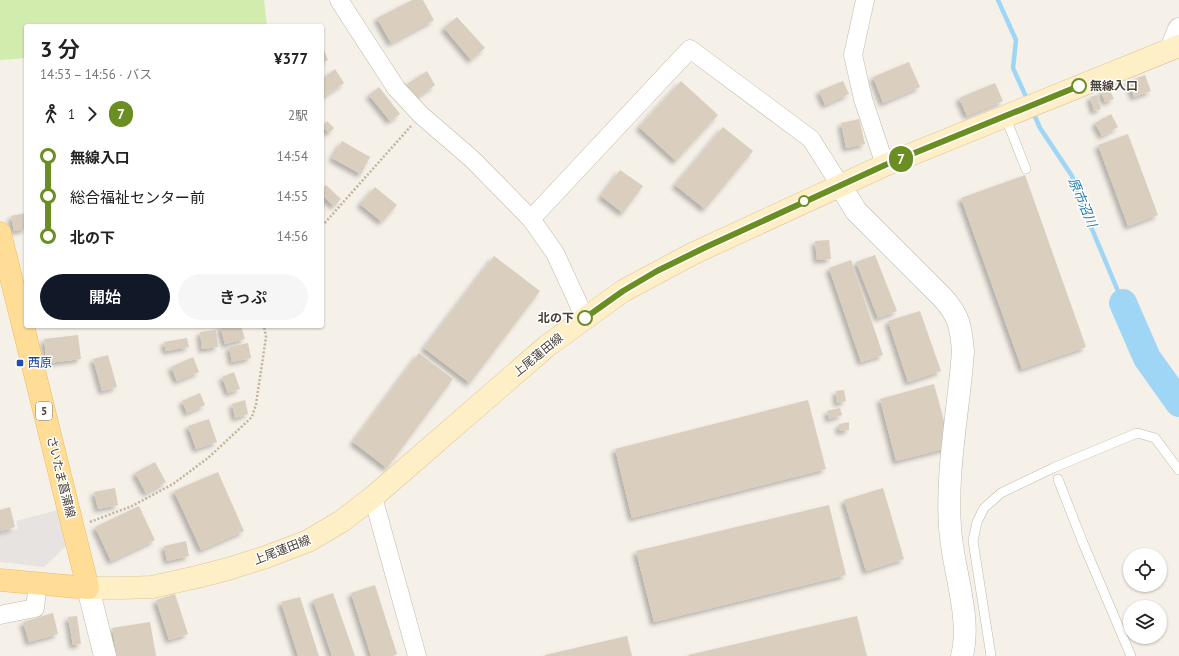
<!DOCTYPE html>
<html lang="ja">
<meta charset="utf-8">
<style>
body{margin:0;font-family:"PT Sans","Noto Sans JP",sans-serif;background:#f6f6f6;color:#222;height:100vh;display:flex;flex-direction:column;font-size:15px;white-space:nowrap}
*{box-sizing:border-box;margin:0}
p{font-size:13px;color:#767676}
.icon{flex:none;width:22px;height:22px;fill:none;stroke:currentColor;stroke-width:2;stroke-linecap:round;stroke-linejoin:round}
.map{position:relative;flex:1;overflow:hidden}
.details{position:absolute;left:24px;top:24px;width:300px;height:304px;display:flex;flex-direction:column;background:#fff;border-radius:4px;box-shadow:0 1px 3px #0004}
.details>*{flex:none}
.badge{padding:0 8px;border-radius:13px;font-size:14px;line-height:26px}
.tools{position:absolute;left:1123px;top:548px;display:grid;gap:8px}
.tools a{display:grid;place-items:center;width:44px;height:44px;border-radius:50%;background:#fff;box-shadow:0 1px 3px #0004;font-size:20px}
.map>.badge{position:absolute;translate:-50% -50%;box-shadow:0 0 0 2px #fff}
.legs{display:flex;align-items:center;gap:6px;height:44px;padding:0 16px;font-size:13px}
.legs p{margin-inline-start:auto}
.head{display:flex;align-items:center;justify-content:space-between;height:68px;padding:0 16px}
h1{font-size:22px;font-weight:600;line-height:30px}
.primary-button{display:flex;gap:8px;margin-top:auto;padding:8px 16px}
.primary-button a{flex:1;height:46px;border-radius:24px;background:#111827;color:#fff;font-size:16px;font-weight:600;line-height:46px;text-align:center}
.primary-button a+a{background:#f6f6f6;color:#222}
ul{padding:0 16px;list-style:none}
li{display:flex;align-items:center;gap:14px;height:40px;font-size:15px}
li i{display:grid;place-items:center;width:6px;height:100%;margin:0 5px;background:currentColor}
li i::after{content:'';width:10px;height:10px;margin:-5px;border:3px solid;border-radius:50%;background:#fff}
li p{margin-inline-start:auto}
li:first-child i{background:linear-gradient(#0000 50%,currentColor 0)}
li:last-child i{background:linear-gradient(currentColor 50%,#0000 0)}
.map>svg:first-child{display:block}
</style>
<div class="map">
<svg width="1179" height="656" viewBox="0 0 1179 656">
<defs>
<filter id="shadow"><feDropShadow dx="-3.5" dy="3.5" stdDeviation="2" flood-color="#0004"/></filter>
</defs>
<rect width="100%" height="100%" fill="#f5f0e8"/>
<path fill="#d2ecae" d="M0 0H264L267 26H26V58L0 60Z"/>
<path fill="#e6e3e0" d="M58 510 67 545 44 567 0 562V534L18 529 16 521Z"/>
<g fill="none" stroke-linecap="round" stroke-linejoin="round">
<g stroke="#a0d6f5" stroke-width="4.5">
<path d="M998 0 1016 40 1013 68 1028 101"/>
<path d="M1033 112 1040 128 1072 176 1081 203 1123 303"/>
</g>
<path stroke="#a0d6f5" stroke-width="28" d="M1123 303 1147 358 1179 403"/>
</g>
<g fill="#dacebf" filter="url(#shadow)">
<path d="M412 0H423L434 20 391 43 377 18Z"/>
<path d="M457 17 485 48 471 60 444 28Z"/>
<path d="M322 45 328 60 322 63Z"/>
<path d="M909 62 920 87 883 103 873 77Z"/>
<path d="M335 69 344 83 325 96 322 92V79Z"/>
<path d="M427 71 435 85 416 98 407 84Z"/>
<path d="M1145 75 1151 91 1134 97 1128 81Z"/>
<path d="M681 81 718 115 676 161 639 127Z"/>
<path d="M843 81 849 94 825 105 819 91Z"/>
<path d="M995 83 1003 101 967 116 959 98Z"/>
<path d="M379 87 400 114 390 121 369 95Z"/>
<path d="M1109 88 1114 99 1105 102 1101 91Z"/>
<path d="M1097 95 1101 109 1094 111 1090 97Z"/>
<path d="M1111 114 1118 127 1102 136 1095 123Z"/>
<path d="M859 119 865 144 846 148 841 123Z"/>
<path d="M327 121 334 128 329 133 322 126Z"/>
<path d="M723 127 753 151 705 209 675 185Z"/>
<path d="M1128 134 1158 215 1128 226 1098 145Z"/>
<path d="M342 141 370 157 361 174 332 158Z"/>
<path d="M620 170 643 186 623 213 601 196Z"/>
<path d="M1025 175 1086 347 1022 369 961 198Z"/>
<path d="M326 185 341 199 334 206 322 195V189Z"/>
<path d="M375 187 397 205 382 222 360 204Z"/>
<path d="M26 213V229L14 231 11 216Z"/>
<path d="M829 240 831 259 817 260 815 241Z"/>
<path d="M875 255 897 311 878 318 856 262Z"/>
<path d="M494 256 540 291 470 383 424 348Z"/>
<path d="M851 260 883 355 861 362 829 268Z"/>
<path d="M920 311 941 371 908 382 888 321Z"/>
<path d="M220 326H241L245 339 225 344Z"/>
<path d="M216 330 218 347 202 349 200 332Z"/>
<path d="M78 335 81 359 47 363 44 339Z"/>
<path d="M187 338 189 347 166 351 164 342Z"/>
<path d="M248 343 251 358 232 362 229 347Z"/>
<path d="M419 353 453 379 387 468 353 442Z"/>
<path d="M108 355 117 387 102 391 93 359Z"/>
<path d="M193 357 199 372 177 381 171 367Z"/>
<path d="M234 372 240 389 228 393 222 377Z"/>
<path d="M934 384 951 447 896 461 880 399Z"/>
<path d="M844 390 846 401 837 403 836 391Z"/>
<path d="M200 393 205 405 187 413 182 401Z"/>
<path d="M245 400 248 414 235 418 232 404Z"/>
<path d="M808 400 826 469 632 518 615 449Z"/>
<path d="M840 408 842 415 829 419 827 411Z"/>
<path d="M209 419 217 442 196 449 188 426Z"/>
<path d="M849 422V430L839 431V424Z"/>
<path d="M155 462 166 482 146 493 135 473Z"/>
<path d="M218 472 244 531 201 550 174 491Z"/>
<path d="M115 488 118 505 98 509 94 492Z"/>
<path d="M883 488 904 559 866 571 844 500Z"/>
<path d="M829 505 846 575 654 622 636 551Z"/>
<path d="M139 506 155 540 111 561 95 527Z"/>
<path d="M10 507 15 527 0 531V510Z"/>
<path d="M186 541 189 556 167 561 164 546Z"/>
<path d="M375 585 397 654 392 656H371L351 593Z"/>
<path d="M333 593 355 656H332L313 600Z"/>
<path d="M175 594 188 634 169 640 156 600Z"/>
<path d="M300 597 319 656H298L281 602Z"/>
<path d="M53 613 58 634 29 642 23 622Z"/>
<path d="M77 616 81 644 73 645 68 617Z"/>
<path d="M857 616 867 656H689L688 655Z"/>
<path d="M150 622 156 656H117L112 628Z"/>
<path d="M627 636 632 656H545V655Z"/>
</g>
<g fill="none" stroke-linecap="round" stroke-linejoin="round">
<defs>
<g id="service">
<path d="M1005 116 1026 169"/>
<path d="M1058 479 1083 543 1131 656"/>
<path d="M991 656 973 541 977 522 984 508 1001 493 1053 468 1137 433 1155 438 1179 470"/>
</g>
<g id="minor">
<path d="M339 0 396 88 421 115 472 159 531 219 555 253 585 318"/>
<path d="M865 0 853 55 863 99 885 165"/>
<path d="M531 219 690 49 811 139 840 185"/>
<path d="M373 497 417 656"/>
<path d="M0 615 35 608 38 583"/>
</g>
<g id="tertiary">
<path d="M1171 49 1179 29"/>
<path d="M840 185 856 211 942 297C959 315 961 327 963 351 959 409 946 468 950 527 952 567 972 617 962 656"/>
<path d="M88 588 105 656"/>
</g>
<path id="secondary" d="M88 588H121L152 587 197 577 228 569 266 557 308 541 342 521 373 497 547 346 623 291 692 254 885 165 1179 46"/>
<path id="primary" d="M0 233 88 588 0 580"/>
</defs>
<use href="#service" stroke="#c1b8a9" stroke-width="10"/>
<use href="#minor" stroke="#c1b8a9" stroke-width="19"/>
<use href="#tertiary" stroke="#c1b8a9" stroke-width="23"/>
<use href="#secondary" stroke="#dbc596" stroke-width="23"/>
<use href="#primary" stroke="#ecbb5e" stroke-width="23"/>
<g stroke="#c4b399" stroke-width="2.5" stroke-dasharray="2 2" stroke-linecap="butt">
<path d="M322 226 411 126"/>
<path d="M90 522 132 506 173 484 208 458 252 417 256 404 266 337 264 326"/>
</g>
<use href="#service" stroke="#fff" stroke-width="9"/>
<use href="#minor" stroke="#fff" stroke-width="18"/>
<use href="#tertiary" stroke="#fff" stroke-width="22"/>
<use href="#secondary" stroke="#ffefc7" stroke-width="22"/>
<use href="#primary" stroke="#ffdd96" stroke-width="22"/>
</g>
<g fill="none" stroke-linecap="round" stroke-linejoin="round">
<defs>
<path id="line-1" d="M585 318 623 291 657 271 706 247 885 165 1079 86"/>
</defs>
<use href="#line-1" stroke="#fff" stroke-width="9"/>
<use href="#line-1" stroke="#6b8e23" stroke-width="6"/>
</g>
<g fill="#fff" stroke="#6b8e23" stroke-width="2">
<circle cx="1079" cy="86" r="7"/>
<circle cx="804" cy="201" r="5"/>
<circle cx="585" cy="318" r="7"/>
</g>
<rect fill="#1a4fb4" stroke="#fff" stroke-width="1.5" x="16" y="359" width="8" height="8" rx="2"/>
<g text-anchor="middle" stroke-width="3" stroke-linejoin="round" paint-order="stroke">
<rect fill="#fff" stroke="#807972" stroke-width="1" x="36" y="402" width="16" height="18" rx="3"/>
<g font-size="11" font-weight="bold" fill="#494036">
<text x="44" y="415">5</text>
</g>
<g font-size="12" font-weight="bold" fill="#494036" stroke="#fff" text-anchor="start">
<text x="1090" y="90">無線入口</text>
<text x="574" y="322" text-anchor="end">北の下</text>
</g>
<g font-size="12" fill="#494036" stroke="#fff">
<text transform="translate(538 355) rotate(-39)" y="4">上尾蓮田線</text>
<text transform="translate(61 477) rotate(76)" y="4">さいたま菖蒲線</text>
<text transform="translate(282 550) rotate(-21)" y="4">上尾蓮田線</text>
</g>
<g font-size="12" fill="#164399" stroke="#fff" text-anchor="start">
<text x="28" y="367">西原</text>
</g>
<g font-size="13" font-style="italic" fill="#2578ab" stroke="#fff">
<text transform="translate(1083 202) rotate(67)" y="5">原市沼川</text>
</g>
</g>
</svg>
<div class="tools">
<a><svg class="icon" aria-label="locate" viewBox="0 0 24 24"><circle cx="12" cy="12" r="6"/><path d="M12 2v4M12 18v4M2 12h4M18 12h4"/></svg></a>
<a><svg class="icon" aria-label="layers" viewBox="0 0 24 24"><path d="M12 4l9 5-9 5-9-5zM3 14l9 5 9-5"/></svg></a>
</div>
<b class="badge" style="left:901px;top:159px;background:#6b8e23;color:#fff">7</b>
<section class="details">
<div class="head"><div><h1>3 分</h1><p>14:53 – 14:56 · バス</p></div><b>¥377</b></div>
<div class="legs"><svg class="icon" aria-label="walk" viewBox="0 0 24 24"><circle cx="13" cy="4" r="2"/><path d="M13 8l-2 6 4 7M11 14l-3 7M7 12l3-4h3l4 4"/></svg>1<svg class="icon" aria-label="forward" viewBox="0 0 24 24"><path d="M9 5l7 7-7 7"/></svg><b class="badge" style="background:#6b8e23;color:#fff">7</b><p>2駅</p></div>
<ul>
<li><i style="color:#6b8e23"></i><b>無線入口</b><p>14:54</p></li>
<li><i style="color:#6b8e23"></i><span>総合福祉センター前</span><p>14:55</p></li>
<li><i style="color:#6b8e23"></i><b>北の下</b><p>14:56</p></li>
</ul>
<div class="primary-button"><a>開始</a><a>きっぷ</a></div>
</section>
</div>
